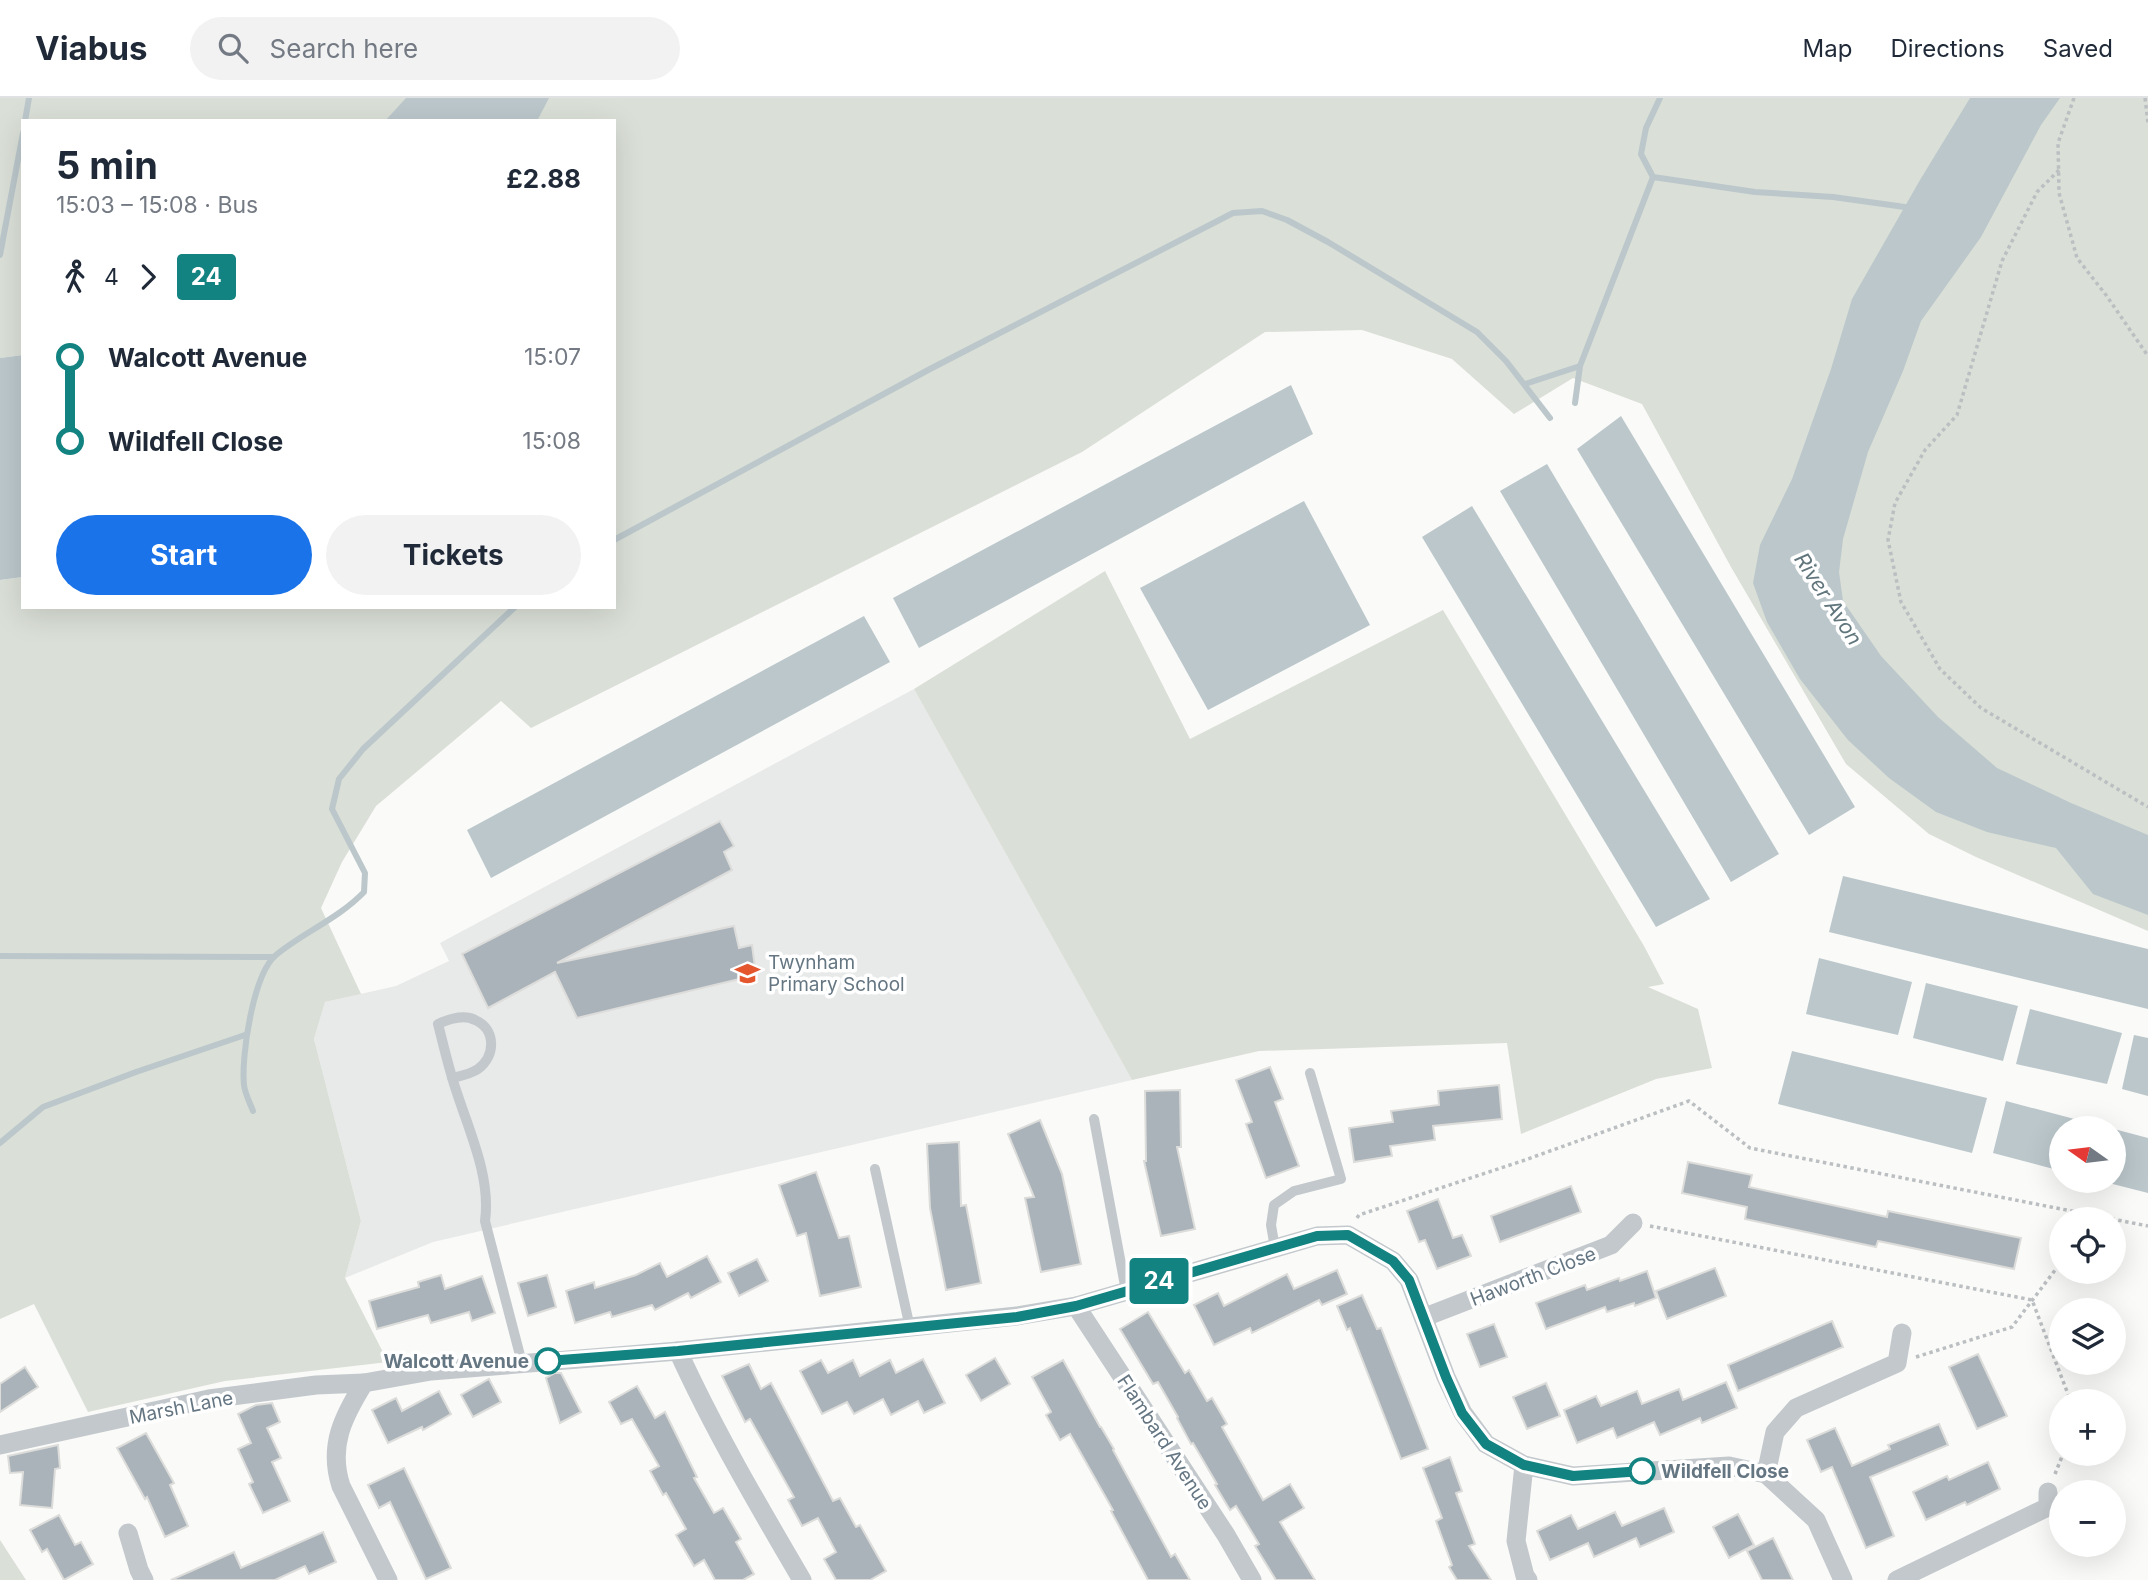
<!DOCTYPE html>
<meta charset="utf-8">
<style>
body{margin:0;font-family:Inter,sans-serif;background:#f2f2f3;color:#1f2937;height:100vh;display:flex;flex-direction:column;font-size:26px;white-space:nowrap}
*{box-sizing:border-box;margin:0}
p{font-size:23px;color:#747a83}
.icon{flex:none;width:38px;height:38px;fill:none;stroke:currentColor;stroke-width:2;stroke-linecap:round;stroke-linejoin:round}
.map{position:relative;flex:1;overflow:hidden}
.drawer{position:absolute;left:21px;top:21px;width:595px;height:490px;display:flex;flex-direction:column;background:#fff;border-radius:0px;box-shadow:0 7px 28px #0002}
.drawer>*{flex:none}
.badge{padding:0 14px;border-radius:5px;font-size:24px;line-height:46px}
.needle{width:46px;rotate:284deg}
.tools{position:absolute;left:2049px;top:1018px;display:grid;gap:14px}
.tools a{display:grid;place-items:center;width:77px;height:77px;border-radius:50%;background:#fff;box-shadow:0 7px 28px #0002;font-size:35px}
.map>.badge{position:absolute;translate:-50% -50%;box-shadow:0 0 0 4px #fff}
.legs{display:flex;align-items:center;gap:10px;height:77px;padding:0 35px;font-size:23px}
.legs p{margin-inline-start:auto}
.overview{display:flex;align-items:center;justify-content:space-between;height:119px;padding:0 35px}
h1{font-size:38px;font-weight:700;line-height:52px}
.action{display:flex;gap:14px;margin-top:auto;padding:14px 35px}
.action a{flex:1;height:80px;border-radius:42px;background:#1a73e8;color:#fff;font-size:28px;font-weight:700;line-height:80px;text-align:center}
.action a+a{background:#f2f2f3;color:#1f2937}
ul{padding:0 35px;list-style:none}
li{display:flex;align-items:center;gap:24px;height:84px;font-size:26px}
li i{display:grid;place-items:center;width:10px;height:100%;margin:0 9px;background:currentColor}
li i::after{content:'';width:18px;height:18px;margin:-9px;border:5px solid;border-radius:50%;background:#fff}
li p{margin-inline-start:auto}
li:first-child i{background:linear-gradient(#0000 50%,currentColor 0)}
li:last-child i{background:linear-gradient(currentColor 50%,#0000 0)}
header{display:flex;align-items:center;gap:42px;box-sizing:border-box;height:98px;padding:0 35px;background:#fff;border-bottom:2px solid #e0e1e3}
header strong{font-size:33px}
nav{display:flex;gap:38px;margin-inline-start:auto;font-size:24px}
.search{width:490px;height:63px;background:#f2f2f3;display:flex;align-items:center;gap:18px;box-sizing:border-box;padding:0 24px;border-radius:38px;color:#747a83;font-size:26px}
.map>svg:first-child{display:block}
</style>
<header>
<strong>Viabus</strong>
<div class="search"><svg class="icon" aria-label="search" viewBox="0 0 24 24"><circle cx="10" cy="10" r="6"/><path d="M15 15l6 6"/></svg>Search here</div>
<nav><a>Map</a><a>Directions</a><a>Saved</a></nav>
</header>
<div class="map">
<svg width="2148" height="1482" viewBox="0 0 2148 1482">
<rect width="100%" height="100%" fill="#fafaf8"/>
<path fill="#e8e9e9" d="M914 591 1132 982 433 1144 345 1180 361 1123 314 941 325 904 396 888 449 863 440 845Z"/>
<g fill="#dadfd7">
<path d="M0 0H2148V833L1976 759 1929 736 1846 666 1731 469 1642 306 1573 280 1514 316 1452 261 1362 232 1265 234 1082 354 531 630 501 603 376 708 342 764 321 810 361 896 325 904 314 941 361 1123 345 1180 388 1264 225 1283 88 1314 34 1206 0 1221V482L23 479V509H614V23H23V257L0 260Z"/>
<path d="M1105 473 1190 641 1443 512 1644 848 1664 886 1648 889 1698 911 1712 970 1656 981 1521 1036 1507 945 1259 953 1132 982 914 591Z"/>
<path d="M0 1442 26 1482H0Z"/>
</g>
<g fill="#bbc7cb">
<path d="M406 0H549L537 23H385Z"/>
<path d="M1970 0H2060L2041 27 1981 139 1921 223 1903 273 1868 354 1843 441 1839 474 1843 503 1881 558 1938 619 1997 670 2071 705 2148 737V817L2093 796 2056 750 1987 734 1936 714 1889 680 1848 642 1800 581 1767 524 1753 485 1760 447 1792 381 1831 271 1852 201 1920 82Z"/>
<path d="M23 257V479L0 482V260Z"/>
<path d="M1291 287 1313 336 919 550 893 500Z"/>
<path d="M1621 318 1855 709 1809 737 1577 351Z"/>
<path d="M1547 366 1779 756 1731 784 1500 393Z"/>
<path d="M1304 403 1370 527 1208 612 1140 490Z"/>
<path d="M1472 408 1710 801 1656 829 1422 439Z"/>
<path d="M864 518 890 564 491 780 467 732Z"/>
<path d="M1843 778 2148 851V911L1829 834Z"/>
<path d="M1819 860 1912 884 1898 937 1806 916Z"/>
<path d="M1926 885 2018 908 2003 963 1913 940Z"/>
<path d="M2030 911 2122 935 2107 986 2016 966Z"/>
<path d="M2134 937 2148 940V998L2122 991Z"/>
<path d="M1792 953 1987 1000 1972 1055 1778 1006Z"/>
<path d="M2006 1003 2112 1031H2062L2061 1073 1993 1055Z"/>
<path d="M2114 1031 2148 1040V1095L2101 1083H2114Z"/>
</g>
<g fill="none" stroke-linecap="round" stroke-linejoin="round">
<g stroke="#bbc7cb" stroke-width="6">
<path d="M25 23 29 0"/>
<path d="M1653 79 1755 94 1833 99 1912 110"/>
<path d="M1653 79 1641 56 1646 30 1660 0"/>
<path d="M0 157 23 35"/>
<path d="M1525 286 1580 268"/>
<path d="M1575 305 1580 268 1653 79"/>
<path d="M614 442 930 271 1233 115 1262 113 1287 122 1328 144 1477 234 1506 263 1550 320"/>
<path d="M0 858 273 859"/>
<path d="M253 1013C250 1005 245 996 244 987 241 959 253 876 276 857 304 834 338 821 364 794L365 775 332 711 339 681 363 651 515 509"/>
<path d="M0 1045 43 1009 136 974 245 937"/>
</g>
</g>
<g fill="#aab3b9" stroke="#dcdcda" stroke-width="2">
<path d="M720 723 734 748 724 754 732 772 557 865 734 828 739 850 752 847 756 877 577 920 555 874 488 910 462 856Z"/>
<path d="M1270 969 1283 1001 1275 1004 1299 1068 1266 1080 1246 1026 1252 1024 1236 982Z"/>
<path d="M1499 987 1502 1021 1433 1028 1435 1042 1390 1048 1392 1058 1354 1064 1349 1030 1393 1024 1391 1013 1439 1007 1438 993Z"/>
<path d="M1180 992 1181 1049H1177L1195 1131 1161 1138 1144 1063H1146L1145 993Z"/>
<path d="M1040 1022 1062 1076 1081 1166 1041 1174 1025 1100 1034 1099 1008 1036Z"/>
<path d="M959 1044 961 1108 966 1107 981 1185 946 1192 930 1110 927 1046Z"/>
<path d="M1688 1064 1752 1077 1749 1089 1887 1119 1888 1113 2021 1140 2014 1171 1878 1143 1876 1149 1745 1121 1747 1109 1682 1095Z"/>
<path d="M816 1074 839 1140 849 1138 861 1189 820 1198 806 1135 797 1138 779 1087Z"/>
<path d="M1571 1088 1581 1114 1500 1144 1491 1118Z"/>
<path d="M1438 1101 1453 1140 1462 1137 1471 1158 1437 1171 1425 1142 1419 1144 1407 1113Z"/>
<path d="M707 1158 721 1184 691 1200 688 1195 655 1212 652 1207 612 1219 610 1214 575 1225 566 1193 594 1184 595 1190 636 1177 660 1165 667 1179Z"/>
<path d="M757 1161 768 1183 739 1198 728 1175Z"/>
<path d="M1715 1170 1726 1198 1667 1221 1656 1193Z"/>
<path d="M1337 1172 1347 1196 1322 1207 1319 1202 1252 1235 1250 1230 1214 1247 1194 1207 1218 1195 1224 1208 1287 1176 1294 1191Z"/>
<path d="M1647 1173 1656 1200 1635 1208 1634 1205 1607 1214 1605 1209 1546 1231 1536 1205 1585 1187 1587 1192 1619 1180 1620 1183Z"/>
<path d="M441 1177 445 1191 482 1178 495 1215 472 1223 469 1214 431 1225 428 1217 377 1231 369 1203 419 1189 418 1184Z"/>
<path d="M547 1177 556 1209 528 1218 518 1185Z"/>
<path d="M1362 1197 1377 1231 1381 1230 1428 1351 1401 1361 1350 1230 1347 1232 1337 1208Z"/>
<path d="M1148 1214 1185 1275 1189 1272 1207 1303 1212 1300 1227 1326 1222 1329 1263 1402 1290 1386 1304 1410 1280 1424 1315 1482H1276L1255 1448 1259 1446 1236 1408 1230 1412 1215 1387 1217 1386 1193 1345 1191 1346 1177 1320 1178 1319 1158 1284 1153 1286 1120 1231Z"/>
<path d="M1832 1223 1843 1249 1738 1293 1728 1267Z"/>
<path d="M1494 1226 1507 1259 1480 1269 1467 1236Z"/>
<path d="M1978 1256 2007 1318 1977 1331 1949 1269Z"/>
<path d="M995 1260 1010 1286 981 1303 966 1277Z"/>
<path d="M923 1261 945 1305 924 1315 918 1303 891 1317 883 1301 854 1316 847 1304 822 1316 800 1273 821 1262 828 1275 853 1262 860 1278 890 1262 896 1275Z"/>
<path d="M1063 1262 1100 1329H1101L1114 1351 1113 1352 1171 1459 1175 1456 1190 1482H1148L1111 1413 1113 1412 1070 1336 1060 1342 1046 1317 1051 1314 1032 1279Z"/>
<path d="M749 1266 761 1291 771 1285 833 1403 840 1400 856 1429 860 1427 886 1473 870 1482H836L824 1461 836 1454 818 1420 802 1428 788 1402 794 1399 750 1321 745 1324 722 1278Z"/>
<path d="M25 1269 38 1289 0 1314V1286Z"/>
<path d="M555 1275H561L581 1314 560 1325 546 1280Z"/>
<path d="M489 1281 501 1304 473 1319 461 1297Z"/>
<path d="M1726 1284 1737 1310 1702 1325 1700 1320 1660 1337 1654 1324 1617 1340 1613 1330 1577 1345 1564 1312 1596 1298 1601 1308 1637 1293 1642 1306 1679 1291 1683 1302Z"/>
<path d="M1546 1285 1560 1318 1527 1331 1513 1299Z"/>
<path d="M637 1288 655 1320 665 1314 697 1379 694 1380 714 1415 723 1410 741 1441 736 1444 754 1476 743 1482H715L704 1462 694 1468 676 1437 686 1431 666 1395 663 1397 650 1373 659 1368 632 1321 621 1326 609 1304Z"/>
<path d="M439 1293 451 1316 423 1332 422 1329 388 1345 372 1312 396 1300 402 1313Z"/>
<path d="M272 1305 280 1324 267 1330 281 1360 272 1364 290 1403 263 1415 249 1386 253 1384 238 1351 251 1345 238 1316 256 1307Z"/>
<path d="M1939 1326 1948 1347 1870 1379 1894 1438 1866 1450 1832 1369 1821 1374 1807 1342 1835 1330 1852 1368 1890 1351 1888 1347Z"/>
<path d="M146 1335 174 1385 170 1387 188 1428 165 1439 147 1399 145 1401 117 1350Z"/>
<path d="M58 1347 60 1370 55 1371 52 1410 20 1407 23 1374 10 1375 8 1358Z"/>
<path d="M1450 1359 1462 1393 1456 1395 1475 1446 1469 1448 1491 1482H1457L1449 1469 1452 1467 1436 1423 1442 1420 1423 1370Z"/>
<path d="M1988 1364 2000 1391 1967 1407 1965 1404 1926 1422 1913 1394 1947 1378 1949 1382Z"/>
<path d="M404 1370 451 1470 426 1481 390 1404 379 1410 368 1387Z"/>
<path d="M1664 1410 1674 1434 1640 1449 1636 1440 1594 1459 1588 1445 1550 1462 1537 1433 1571 1417 1578 1431 1615 1414 1622 1428Z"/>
<path d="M1738 1416 1754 1447 1729 1460 1713 1429Z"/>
<path d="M59 1417 75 1447 81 1444 93 1466 64 1482 47 1451 42 1454 30 1432Z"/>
<path d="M323 1434 336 1464 309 1476 305 1468 275 1482H171L234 1454 241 1470Z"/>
<path d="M1773 1440 1793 1482H1762L1747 1453Z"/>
</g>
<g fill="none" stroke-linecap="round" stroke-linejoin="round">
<g stroke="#bbbfc2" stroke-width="3.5" stroke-dasharray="3.5 3.5" stroke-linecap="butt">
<path d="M2074 0 2058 45 2059 95 2077 160 2106 197 2148 258"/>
<path d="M2145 0 2148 25"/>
<path d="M2059 72 2037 94 2002 163 1957 317 1925 352 1895 405 1888 442 1901 504 1940 571 1981 610 2148 709"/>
<path d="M1357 1120 1359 1117 1525 1062 1689 1003 1750 1050 2148 1128"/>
<path d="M1650 1128 2032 1202 2071 1304"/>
<path d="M1916 1259 2012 1229 2062 1163"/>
<path d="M2055 1376 2063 1356"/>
</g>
<g stroke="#c3c8cc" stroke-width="10">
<path d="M452 980C460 978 471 976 478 971 496 958 496 931 475 922 464 916 449 921 438 926 444 949 449 972 457 995 470 1035 491 1080 485 1123L522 1265"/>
<path d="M1094 1021 1126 1193"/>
<path d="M875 1071 910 1230"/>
<path d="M1275 1150 1271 1127 1274 1107 1294 1093 1341 1081 1310 975"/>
</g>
<g stroke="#c3c8cc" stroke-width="19">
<path d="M1076 1208 1226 1437 1252 1482"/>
<path d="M1425 1219 1611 1147 1633 1125"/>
<path d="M678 1253C714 1332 758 1407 802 1482"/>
<path d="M0 1347 209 1301 316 1287 364 1285"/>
<path d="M1524 1367 1516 1443 1525 1478 1528 1482"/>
<path d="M1766 1376 1775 1334 1796 1310 1897 1265 1902 1235"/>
<path d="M128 1435 139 1472 144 1482"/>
<path d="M388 1482 341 1388C328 1348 343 1319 364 1285L431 1273 678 1253 1017 1218 1076 1208 1317 1138 1348 1137 1393 1163 1409 1182 1446 1279 1463 1315 1486 1346 1524 1367 1573 1378 1729 1368 1766 1376 1816 1422 1843 1482"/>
<path d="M1897 1482 2048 1409V1394"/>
</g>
</g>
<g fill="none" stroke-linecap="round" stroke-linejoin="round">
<defs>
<path id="line-1" d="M548 1263 678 1253 1017 1219 1076 1208 1317 1138 1348 1137 1393 1163 1409 1182 1446 1279 1462 1315 1486 1346 1524 1367 1573 1378 1642 1373"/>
</defs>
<use href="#line-1" stroke="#fff" stroke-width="16"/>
<use href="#line-1" stroke="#128380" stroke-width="10"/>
</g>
<defs>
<symbol id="school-bare" viewBox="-9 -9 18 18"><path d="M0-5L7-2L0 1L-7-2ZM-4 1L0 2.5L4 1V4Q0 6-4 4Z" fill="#e4572e" stroke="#fff" stroke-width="2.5" paint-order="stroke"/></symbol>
</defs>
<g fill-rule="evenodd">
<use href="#school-bare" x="730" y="858" width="35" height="35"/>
</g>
<g fill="#fff" stroke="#128380" stroke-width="3.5">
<circle cx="548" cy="1263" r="12"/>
<circle cx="1642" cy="1373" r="12"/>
</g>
<g text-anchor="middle" stroke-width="7" stroke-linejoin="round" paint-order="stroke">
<g font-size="19" fill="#657683" stroke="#fff" text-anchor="start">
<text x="768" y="871">Twynham<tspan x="768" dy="22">Primary School</tspan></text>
</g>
<g font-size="19" fill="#657683" stroke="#fff">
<text transform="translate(1533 1178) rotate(-21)" y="7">Haworth Close</text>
<text transform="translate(181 1309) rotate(-11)" y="7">Marsh Lane</text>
<text transform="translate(1165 1344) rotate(57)" y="7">Flambard Avenue</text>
</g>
<g font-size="19" font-weight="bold" fill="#657683" stroke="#fff" text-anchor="end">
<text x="529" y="1270">Walcott Avenue</text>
<text x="1661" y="1380" text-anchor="start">Wildfell Close</text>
</g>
<g font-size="21" font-style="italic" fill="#60757c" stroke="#fff">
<text transform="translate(1828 501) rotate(57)" y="7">River Avon</text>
</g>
</g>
</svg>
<div class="tools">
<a><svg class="needle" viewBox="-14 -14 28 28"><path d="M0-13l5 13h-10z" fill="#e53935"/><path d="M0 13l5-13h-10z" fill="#747a83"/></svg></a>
<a><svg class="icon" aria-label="locate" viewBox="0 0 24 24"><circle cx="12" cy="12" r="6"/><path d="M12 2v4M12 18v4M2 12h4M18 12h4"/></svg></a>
<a><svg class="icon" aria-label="layers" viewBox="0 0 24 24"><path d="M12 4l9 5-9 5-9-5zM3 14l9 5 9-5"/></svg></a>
<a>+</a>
<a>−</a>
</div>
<b class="badge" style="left:1159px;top:1183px;background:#128380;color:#fff">24</b>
<section class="drawer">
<div class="overview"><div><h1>5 min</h1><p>15:03 – 15:08 · Bus</p></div><b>£2.88</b></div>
<div class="legs"><svg class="icon" aria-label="walk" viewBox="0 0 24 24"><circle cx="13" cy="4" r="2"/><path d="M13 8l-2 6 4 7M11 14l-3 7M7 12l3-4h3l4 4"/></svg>4<svg class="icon" aria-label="forward" viewBox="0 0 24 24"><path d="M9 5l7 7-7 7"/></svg><b class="badge" style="background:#128380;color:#fff">24</b></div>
<ul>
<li><i style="color:#128380"></i><b>Walcott Avenue</b><p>15:07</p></li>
<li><i style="color:#128380"></i><b>Wildfell Close</b><p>15:08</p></li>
</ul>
<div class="action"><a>Start</a><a>Tickets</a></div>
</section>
</div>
